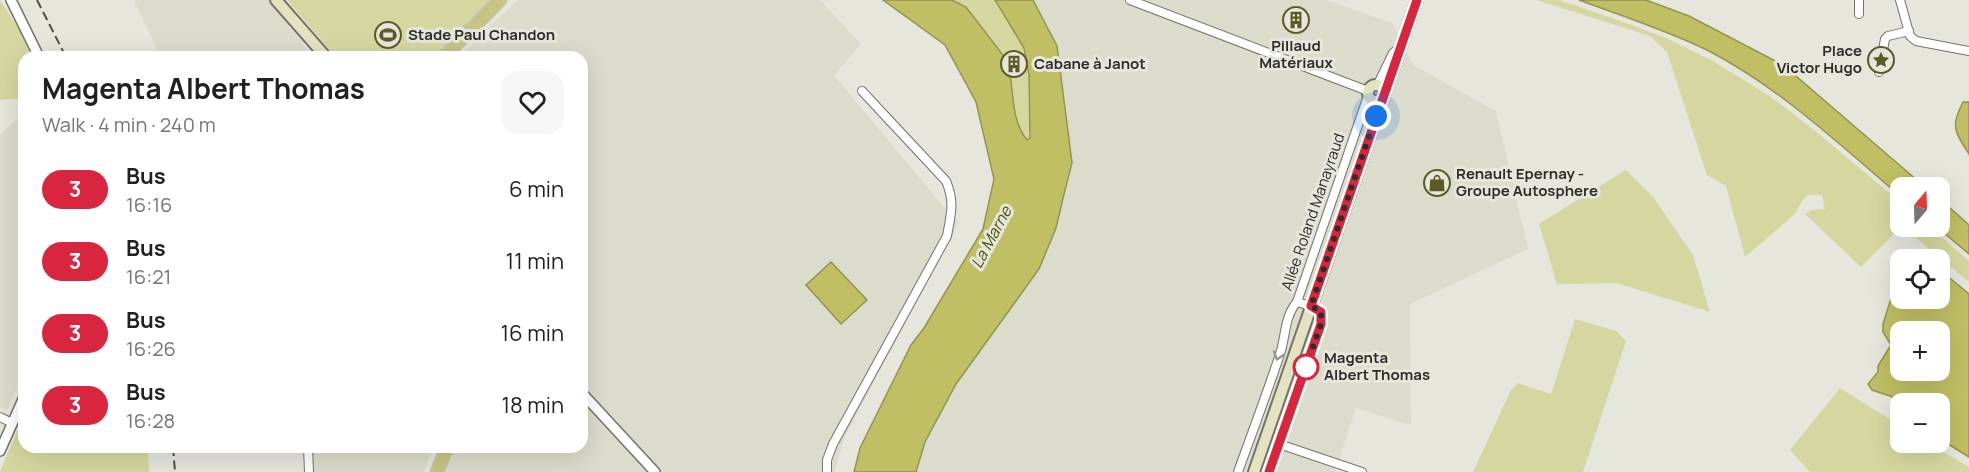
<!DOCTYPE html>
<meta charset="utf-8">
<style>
body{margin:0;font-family:Manrope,sans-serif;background:#f6f6f6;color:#202124;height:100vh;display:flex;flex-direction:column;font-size:22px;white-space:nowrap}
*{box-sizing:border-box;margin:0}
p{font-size:20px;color:#757577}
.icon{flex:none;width:33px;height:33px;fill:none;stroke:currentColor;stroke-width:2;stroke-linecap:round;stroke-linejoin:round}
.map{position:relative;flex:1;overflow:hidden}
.side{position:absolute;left:18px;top:51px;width:570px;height:402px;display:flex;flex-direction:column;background:#fff;border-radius:18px;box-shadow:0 6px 24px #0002}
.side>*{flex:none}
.badge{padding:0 12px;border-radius:20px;font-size:21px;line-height:39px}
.needle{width:39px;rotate:19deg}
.tools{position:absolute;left:1890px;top:177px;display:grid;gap:12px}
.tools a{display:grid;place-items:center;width:60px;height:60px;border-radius:12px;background:#fff;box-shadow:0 6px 24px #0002;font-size:30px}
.you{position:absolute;width:30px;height:30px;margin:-15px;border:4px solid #fff;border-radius:50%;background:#1a73e8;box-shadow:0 0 0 9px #1a73e833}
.map>.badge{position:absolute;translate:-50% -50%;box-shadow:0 0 0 3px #fff}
.round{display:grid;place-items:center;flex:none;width:63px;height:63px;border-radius:18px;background:#f6f6f6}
.overview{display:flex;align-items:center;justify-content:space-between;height:102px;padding:0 24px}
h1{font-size:28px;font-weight:700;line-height:45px}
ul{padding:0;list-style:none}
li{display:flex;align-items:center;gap:18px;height:72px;padding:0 24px}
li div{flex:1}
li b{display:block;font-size:22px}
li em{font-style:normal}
li .badge{min-width:66px;font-weight:700;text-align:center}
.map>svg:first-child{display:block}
</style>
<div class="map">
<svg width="1969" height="472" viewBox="0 0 1969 472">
<rect width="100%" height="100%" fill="#e6e6dd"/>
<g fill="#dcdccc">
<path d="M134 0H269L313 57H160Z"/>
<path d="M518 0H820L861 44 834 75 944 207 959 222 844 439 834 472H444L454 447H582V57H457Z"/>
<path d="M1033 0H1326L1392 23 1413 65 1496 111 1528 249 1410 304 1411 425 1356 408 1335 472H916L925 442 956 384 978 352 1065 190 1072 163 1057 46Z"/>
<path d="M24 113V372L7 410 0 407V134Z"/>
<path d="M313 447H433L424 472H313Z"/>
</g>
<g fill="#d6d7a0">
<path d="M0 0 19 29 31 57H24V98L0 100Z"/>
<path d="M287 0H491L451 43 435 57H336Z"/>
<path d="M952 0H995L1024 48 1029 75 1030 138 1028 140H1026L1015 118 1012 99 966 7Z"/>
<path d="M1537 0H1559L1629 24 1666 38 1713 61 1771 97 1814 130 1900 202 1901 227 1861 267 1805 214 1811 210 1825 209 1822 195H1808L1802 201 1795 214 1745 257 1726 186 1707 175 1667 52 1650 36Z"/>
<path d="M1626 170 1653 197 1693 255 1710 312 1617 283 1557 284 1539 224Z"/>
<path d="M1903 227H1930L1969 261V282Z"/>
<path d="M1575 319 1616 331 1626 341 1583 472H1473L1511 390 1518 383 1551 394Z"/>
<path d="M1840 388 1900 426V442L1928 443 1969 467V472H1810L1790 450Z"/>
<path d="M24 415V447H148L149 472H0Z"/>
</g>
<g fill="#c0bf64" stroke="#949453" stroke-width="1.5" fill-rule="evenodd">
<path d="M883 0H952L966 7 1006 59C1016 86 1008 116 1027 140L1030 138 1029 75 1024 48 995 0H1033L1057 46 1072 163 1065 190 1056 228 1039 269 956 384 925 442 916 472H854L860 448 911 345 924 328 983 229 994 179 976 102 945 45Z"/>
<path d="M1579 0H1646L1689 16 1783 65 1925 187 1900 188V196C1839 144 1779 87 1707 50 1666 30 1622 16 1579 0Z"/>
<path d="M1963 102H1969V154C1955 132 1950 127 1963 102Z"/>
<path d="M1940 199 1969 225V254L1937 227 1940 226Z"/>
<path d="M831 262 867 300 841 324 806 285Z"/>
<path d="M1900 269V298H1940V270L1969 294V457L1940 439V404L1902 403 1896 398 1872 390 1868 384 1878 372V366L1891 345 1883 332V324ZM1900 332H1940V370H1900Z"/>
</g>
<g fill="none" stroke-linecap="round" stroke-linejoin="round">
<defs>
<g id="minor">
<path d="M1130 0 1368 91"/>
<path d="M1900 0 1910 36 1916 41 1969 51"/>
<path d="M1859 14V0"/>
<path d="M1879 72 1885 39 1888 36 1909 31"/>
<path d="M1377 86 1393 53 1400 47"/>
<path d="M0 417 12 423"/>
<path d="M1279 444 1362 472"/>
<path d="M308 447 309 472"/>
<path d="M827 472V460L833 444 947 236C951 214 955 202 946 181L862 91"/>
<path d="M1238 472C1252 433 1267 393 1280 354 1286 336 1284 317 1297 302L1368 96"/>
<path d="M1269 472 1321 324V312L1311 306 1297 302"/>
</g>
<g id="tertiary">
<path d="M11 0 39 57"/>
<path d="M582 393 655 472"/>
<path d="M0 451 24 397"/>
</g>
<g id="secondary">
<path d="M276 0 326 57"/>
<circle cx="1376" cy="93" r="8"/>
<path d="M1254 472 1417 0"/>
</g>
<g id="primary">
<path d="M444 57 500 0"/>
<path d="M437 472 447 447"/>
</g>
</defs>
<use href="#minor" stroke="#73736b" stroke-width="10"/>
<use href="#tertiary" stroke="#73736b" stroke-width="12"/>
<use href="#secondary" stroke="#73736b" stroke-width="14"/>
<use href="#primary" stroke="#c4c4c3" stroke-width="15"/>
<use href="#minor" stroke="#fff" stroke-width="8"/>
<use href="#tertiary" stroke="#fff" stroke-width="9"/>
<use href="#secondary" stroke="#e3e2c1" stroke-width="10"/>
<use href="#primary" stroke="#c7c583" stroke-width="12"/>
<g stroke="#4e4f4a" stroke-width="2" stroke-dasharray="9 4.5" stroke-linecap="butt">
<path d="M37 0 66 57"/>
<path d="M173 447 175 472"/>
</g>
</g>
<defs><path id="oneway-chevron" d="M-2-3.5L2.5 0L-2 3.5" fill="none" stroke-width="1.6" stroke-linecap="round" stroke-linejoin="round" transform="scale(1.5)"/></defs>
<use stroke="#969694" href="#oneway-chevron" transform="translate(1278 356) rotate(108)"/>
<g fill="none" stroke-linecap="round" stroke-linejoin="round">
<defs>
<path id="line" d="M1269 472 1321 324V312L1311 306 1417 0"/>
</defs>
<use href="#line" stroke="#fff" stroke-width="14"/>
<use href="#line" stroke="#d7263d" stroke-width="9"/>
<path stroke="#2d2e2a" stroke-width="6" stroke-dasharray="0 10.8" d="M1306 367 1321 324V312L1311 306 1376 116"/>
</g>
<defs>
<symbol id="building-ring" viewBox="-11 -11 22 22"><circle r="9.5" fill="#e6e6dd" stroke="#5c5b28" stroke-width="1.5"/><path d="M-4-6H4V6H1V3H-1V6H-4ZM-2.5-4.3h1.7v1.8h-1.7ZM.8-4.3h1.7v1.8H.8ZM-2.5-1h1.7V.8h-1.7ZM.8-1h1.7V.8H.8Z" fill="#5c5b28"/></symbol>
<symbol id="stadium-ring" viewBox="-11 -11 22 22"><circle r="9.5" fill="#e6e6dd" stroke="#5c5b28" stroke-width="1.5"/><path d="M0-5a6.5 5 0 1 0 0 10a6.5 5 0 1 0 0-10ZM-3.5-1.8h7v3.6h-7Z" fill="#5c5b28"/></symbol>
<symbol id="sight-ring" viewBox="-11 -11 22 22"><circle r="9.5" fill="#e6e6dd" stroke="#5c5b28" stroke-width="1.5"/><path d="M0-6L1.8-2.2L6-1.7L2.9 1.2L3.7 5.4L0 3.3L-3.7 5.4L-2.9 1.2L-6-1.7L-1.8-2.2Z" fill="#5c5b28"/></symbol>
<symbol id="shop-ring" viewBox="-11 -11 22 22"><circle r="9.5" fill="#e6e6dd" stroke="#5c5b28" stroke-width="1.5"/><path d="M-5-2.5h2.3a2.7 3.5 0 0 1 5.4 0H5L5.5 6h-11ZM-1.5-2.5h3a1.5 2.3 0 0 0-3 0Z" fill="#5c5b28"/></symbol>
</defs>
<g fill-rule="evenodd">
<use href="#building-ring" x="1281" y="5" width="30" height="30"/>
<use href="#stadium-ring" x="373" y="20" width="30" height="30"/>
<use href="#sight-ring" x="1866" y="45" width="30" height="30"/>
<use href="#building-ring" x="999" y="49" width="30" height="30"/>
<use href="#shop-ring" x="1422" y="168" width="30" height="30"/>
</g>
<circle fill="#fff" stroke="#d7263d" stroke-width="3" cx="1306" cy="367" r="12"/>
<g text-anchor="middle" stroke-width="6" stroke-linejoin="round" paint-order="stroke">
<g font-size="15" font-weight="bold" fill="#2d2e2a" stroke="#e6e6dd" text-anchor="start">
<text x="408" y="40">Stade Paul Chandon</text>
<text x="1296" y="51" text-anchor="middle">Pillaud<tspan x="1296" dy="17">Matériaux</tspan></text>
<text x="1862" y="56" text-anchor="end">Place<tspan x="1862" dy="17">Victor Hugo</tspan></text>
<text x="1034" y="69">Cabane à Janot</text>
<text x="1456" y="179">Renault Epernay -<tspan x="1456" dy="17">Groupe Autosphere</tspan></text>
</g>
<g font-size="15" fill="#2d2e2a" stroke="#e6e6dd">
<text transform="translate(1313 212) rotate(-71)" y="5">Allée Roland Manayraud</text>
</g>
<g font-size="15" font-weight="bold" fill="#2d2e2a" stroke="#e6e6dd" text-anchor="start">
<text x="1324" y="363">Magenta<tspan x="1324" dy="17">Albert Thomas</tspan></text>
</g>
<g font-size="16" font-style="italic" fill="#525109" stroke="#e6e6dd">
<text transform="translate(991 237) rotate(-62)" y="6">La Marne</text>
</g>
</g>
</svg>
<div class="tools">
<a><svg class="needle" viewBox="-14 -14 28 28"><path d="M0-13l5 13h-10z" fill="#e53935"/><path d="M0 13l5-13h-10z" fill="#757577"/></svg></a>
<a><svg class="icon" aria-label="locate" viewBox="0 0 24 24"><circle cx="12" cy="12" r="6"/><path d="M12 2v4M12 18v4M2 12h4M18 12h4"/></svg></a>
<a>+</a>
<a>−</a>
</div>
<div class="you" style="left:1376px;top:116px"></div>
<section class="side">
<div class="overview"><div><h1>Magenta Albert Thomas</h1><p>Walk · 4 min · 240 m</p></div><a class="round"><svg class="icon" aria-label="heart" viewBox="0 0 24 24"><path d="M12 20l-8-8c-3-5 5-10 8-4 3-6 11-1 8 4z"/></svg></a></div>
<ul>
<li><span class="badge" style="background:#d7263d;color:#fff">3</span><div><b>Bus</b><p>16:16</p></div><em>6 min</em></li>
<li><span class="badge" style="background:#d7263d;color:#fff">3</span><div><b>Bus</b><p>16:21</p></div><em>11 min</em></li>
<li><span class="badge" style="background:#d7263d;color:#fff">3</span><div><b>Bus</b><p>16:26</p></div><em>16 min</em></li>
<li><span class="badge" style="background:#d7263d;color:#fff">3</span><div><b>Bus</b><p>16:28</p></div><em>18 min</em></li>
</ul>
</section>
</div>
